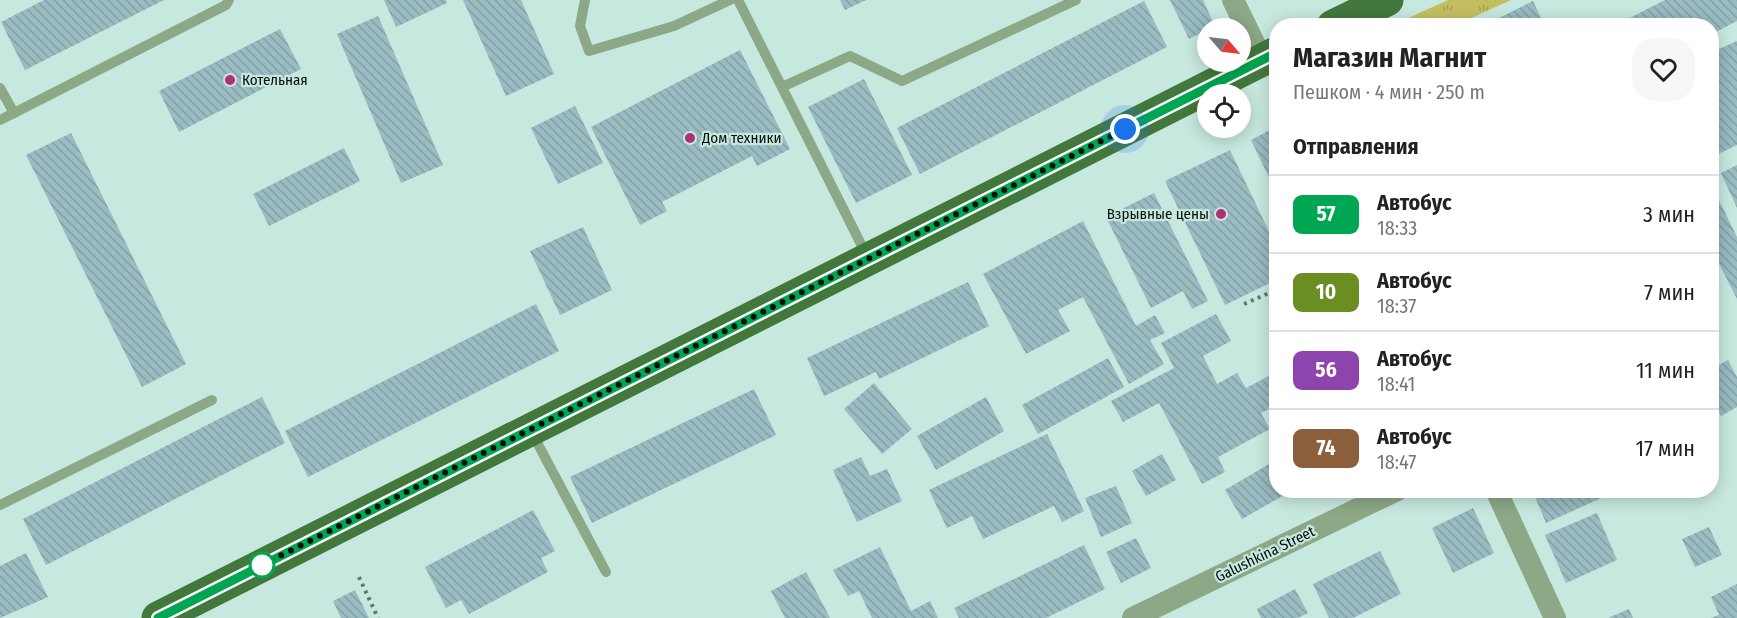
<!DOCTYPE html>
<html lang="ru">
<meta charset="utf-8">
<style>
body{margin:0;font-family:"Fira Sans Condensed",sans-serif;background:#f6f6f6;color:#222;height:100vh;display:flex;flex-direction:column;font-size:22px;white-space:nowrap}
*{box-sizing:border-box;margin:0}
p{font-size:20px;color:#767676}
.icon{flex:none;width:33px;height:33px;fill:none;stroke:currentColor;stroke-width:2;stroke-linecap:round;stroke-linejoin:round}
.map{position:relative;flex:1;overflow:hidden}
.panel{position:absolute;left:1269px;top:18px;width:450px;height:480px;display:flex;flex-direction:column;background:#fff;border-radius:24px;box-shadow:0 3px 15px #0003}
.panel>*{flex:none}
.badge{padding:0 12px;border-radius:9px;font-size:21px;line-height:39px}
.needle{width:39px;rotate:118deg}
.fabs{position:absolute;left:1197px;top:18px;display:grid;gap:12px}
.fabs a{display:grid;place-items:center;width:54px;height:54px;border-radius:50%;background:#fff;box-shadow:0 3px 15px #0003;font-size:30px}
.you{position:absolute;width:30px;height:30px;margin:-15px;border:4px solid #fff;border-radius:50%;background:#1a73e8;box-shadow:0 0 0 9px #1a73e833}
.map>.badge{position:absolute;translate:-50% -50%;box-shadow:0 0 0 3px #fff}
h2{padding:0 24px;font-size:22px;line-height:54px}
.round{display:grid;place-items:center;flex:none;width:63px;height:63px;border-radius:24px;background:#f6f6f6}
.head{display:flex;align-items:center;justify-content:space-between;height:102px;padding:0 24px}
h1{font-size:28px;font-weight:700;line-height:45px}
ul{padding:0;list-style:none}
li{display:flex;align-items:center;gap:18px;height:78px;padding:0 24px;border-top:2px solid #e0e0e0}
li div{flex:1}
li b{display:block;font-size:22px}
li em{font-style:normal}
li .badge{min-width:66px;font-weight:700;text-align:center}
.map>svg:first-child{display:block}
</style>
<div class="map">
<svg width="1737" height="618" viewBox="0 0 1737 618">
<defs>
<pattern id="grass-tufts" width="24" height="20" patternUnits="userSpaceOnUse" patternTransform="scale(1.5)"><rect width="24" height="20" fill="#c3bf61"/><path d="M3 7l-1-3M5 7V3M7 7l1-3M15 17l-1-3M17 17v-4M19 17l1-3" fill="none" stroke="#a6a353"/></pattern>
<pattern id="building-back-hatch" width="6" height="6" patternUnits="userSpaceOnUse" patternTransform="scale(1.5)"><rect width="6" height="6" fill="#99bbc1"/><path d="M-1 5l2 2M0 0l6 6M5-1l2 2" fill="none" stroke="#82a0a5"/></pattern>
</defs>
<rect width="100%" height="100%" fill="#c7e8df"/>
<path fill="url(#grass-tufts)" d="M1448 0H1511L1456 25H1393Z"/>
<g fill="url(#building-back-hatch)">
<path d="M44 0H164L25 70 1 22Z"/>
<path d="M384 0H446L447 3 396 27Z"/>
<path d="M463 0H521L554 74 506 96Z"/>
<path d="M840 0H866L845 10Z"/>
<path d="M1170 0H1203L1215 26 1189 39Z"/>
<path d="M1665 0H1737V21L1712 34V26H1614Z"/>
<path d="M1144 1 1167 47 920 174 897 128Z"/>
<path d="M1533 1 1545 26H1483Z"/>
<path d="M378 16 443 165 401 183 337 34Z"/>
<path d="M280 29 301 69 179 132 159 91Z"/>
<path d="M1737 41V145L1712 157V52Z"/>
<path d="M740 50 790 149 757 166 752 156 662 202 667 211 640 225 591 127Z"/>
<path d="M864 79 912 175 856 203 808 107Z"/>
<path d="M575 106 603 163 558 184 531 128Z"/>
<path d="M1276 127V192L1251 140Z"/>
<path d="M71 133 186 364 142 387 26 155Z"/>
<path d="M344 148 360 181 269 226 253 194Z"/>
<path d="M1230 150 1276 246V280L1225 305 1165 181Z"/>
<path d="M1737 165V208L1721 173Z"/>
<path d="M1712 186 1737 237V299L1712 250Z"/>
<path d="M1154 193 1208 301 1192 309 1183 291 1151 308 1106 217Z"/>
<path d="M1083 221 1136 326 1155 315 1165 333 1150 340 1164 364 1129 384 1083 297 1058 310 1070 331 1026 354 983 274Z"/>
<path d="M583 227 612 290 560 315 530 251Z"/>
<path d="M968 282 989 326 879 379 876 372 824 396 807 358Z"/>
<path d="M536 304 559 351 308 477 285 431Z"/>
<path d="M1216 314 1231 341 1203 356 1217 384 1237 373 1246 388 1276 372V405L1261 413 1270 429 1218 457 1225 472 1202 484 1159 403 1123 422 1111 401 1174 368 1161 343Z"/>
<path d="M1108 358 1124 387 1038 434 1022 405Z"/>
<path d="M1728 360 1737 377V407L1721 416 1712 399V369Z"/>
<path d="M874 383 912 429 882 454 844 409Z"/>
<path d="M754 389 776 435 592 523 570 477Z"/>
<path d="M262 397 285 443 46 565 23 519Z"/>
<path d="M986 397 1004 431 936 470 917 436Z"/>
<path d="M1047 434 1084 511 1062 522 1054 506 983 539 972 516 947 528 929 490Z"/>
<path d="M1162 454 1176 480 1146 496 1132 471Z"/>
<path d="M861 457 870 476 887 469 902 501 857 522 833 470Z"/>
<path d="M1274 461 1276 490H1293L1242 519 1225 490Z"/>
<path d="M1116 486 1132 523 1101 537 1085 498Z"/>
<path d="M1532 490H1619L1546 523Z"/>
<path d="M1473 508 1494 553 1453 573 1432 528Z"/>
<path d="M533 510 555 551 541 558 548 572 469 614 461 600 446 608 425 567Z"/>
<path d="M1597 513 1617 560 1566 583 1545 535Z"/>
<path d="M1709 527 1722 555 1695 567 1682 539Z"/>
<path d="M1136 538 1151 568 1121 583 1106 552Z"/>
<path d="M1084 545 1105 589 1046 618H959L954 608Z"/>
<path d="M880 547 911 611 930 601 938 618H872L859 591 848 596 833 570Z"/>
<path d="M1380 551 1401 594 1353 618H1329L1313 584Z"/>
<path d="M26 553 48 597 0 618V566Z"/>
<path d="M806 572 830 618H785L771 591Z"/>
<path d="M1737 584V618H1711L1719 615 1711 597Z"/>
<path d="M1295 589 1308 613 1298 618H1261L1257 609Z"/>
<path d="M355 590 369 618H341L333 601Z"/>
<path d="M1629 609 1633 618H1608Z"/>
</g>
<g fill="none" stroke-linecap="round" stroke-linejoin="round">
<g stroke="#617771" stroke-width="4" stroke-dasharray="3 4.5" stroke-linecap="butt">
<path d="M1244 304 1276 290"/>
<path d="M359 577 378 618"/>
</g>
<g stroke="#8ca887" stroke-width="10">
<path d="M585 0 580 26 589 51 674 26 730 0"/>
<path d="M738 0 867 256"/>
<path d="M782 87 850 56 902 81 1076 0"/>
<path d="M0 88 14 113 226 5 229 0"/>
<path d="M0 120 14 113"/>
<path d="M532 433 606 572"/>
<path d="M0 505 212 400"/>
</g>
<g stroke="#8ca887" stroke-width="22">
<path d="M1233 0 1262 59"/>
<path d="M1496 490 1555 618"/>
<path d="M1133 618 1397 490"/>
</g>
<g stroke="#43783c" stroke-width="33">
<path d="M1333 26 1387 0"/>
<path d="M158 618 1276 53"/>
</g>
</g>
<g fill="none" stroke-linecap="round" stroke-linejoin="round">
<defs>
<path id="line" d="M158 618 1276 53"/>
</defs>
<use href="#line" stroke="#fff" stroke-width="14"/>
<use href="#line" stroke="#00a651" stroke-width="9"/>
<path stroke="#040f0c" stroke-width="6" stroke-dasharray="0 10.8" d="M262 565 1125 129"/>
</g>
<g fill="#b12f79" stroke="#c7e8df" stroke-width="2">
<circle cx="230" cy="80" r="6"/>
<circle cx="690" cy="138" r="6"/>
<circle cx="1221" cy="214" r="6"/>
</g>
<circle fill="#fff" stroke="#00a651" stroke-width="3" cx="262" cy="565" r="12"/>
<g text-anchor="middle" stroke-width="4.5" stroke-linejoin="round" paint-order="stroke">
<g font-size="15" fill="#040f0c" stroke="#c7e8df" text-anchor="start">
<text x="242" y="85">Котельная</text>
<text x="702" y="143">Дом техники</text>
<text x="1209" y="219" text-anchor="end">Взрывные цены</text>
</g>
<g font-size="15" fill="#040f0c" stroke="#c7e8df">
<text transform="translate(1265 554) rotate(-26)" y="5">Galushkina Street</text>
</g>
</g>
</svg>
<div class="fabs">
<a><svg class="needle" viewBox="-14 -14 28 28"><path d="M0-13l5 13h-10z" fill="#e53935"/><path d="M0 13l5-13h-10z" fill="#767676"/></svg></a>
<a><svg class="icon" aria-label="locate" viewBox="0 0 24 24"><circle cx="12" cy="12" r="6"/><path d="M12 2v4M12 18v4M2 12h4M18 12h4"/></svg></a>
</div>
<div class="you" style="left:1125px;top:129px"></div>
<section class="panel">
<div class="head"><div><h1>Магазин Магнит</h1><p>Пешком · 4 мин · 250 m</p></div><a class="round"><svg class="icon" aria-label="heart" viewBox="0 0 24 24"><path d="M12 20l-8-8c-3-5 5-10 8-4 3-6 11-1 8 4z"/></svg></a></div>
<h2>Отправления</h2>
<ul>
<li><span class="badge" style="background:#00a651;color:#fff">57</span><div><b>Автобус</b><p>18:33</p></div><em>3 мин</em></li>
<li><span class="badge" style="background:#6b8e23;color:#fff">10</span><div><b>Автобус</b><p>18:37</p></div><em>7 мин</em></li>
<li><span class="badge" style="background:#8e44ad;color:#fff">56</span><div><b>Автобус</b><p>18:41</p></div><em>11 мин</em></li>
<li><span class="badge" style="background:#8b5e3c;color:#fff">74</span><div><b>Автобус</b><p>18:47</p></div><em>17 мин</em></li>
</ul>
</section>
</div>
